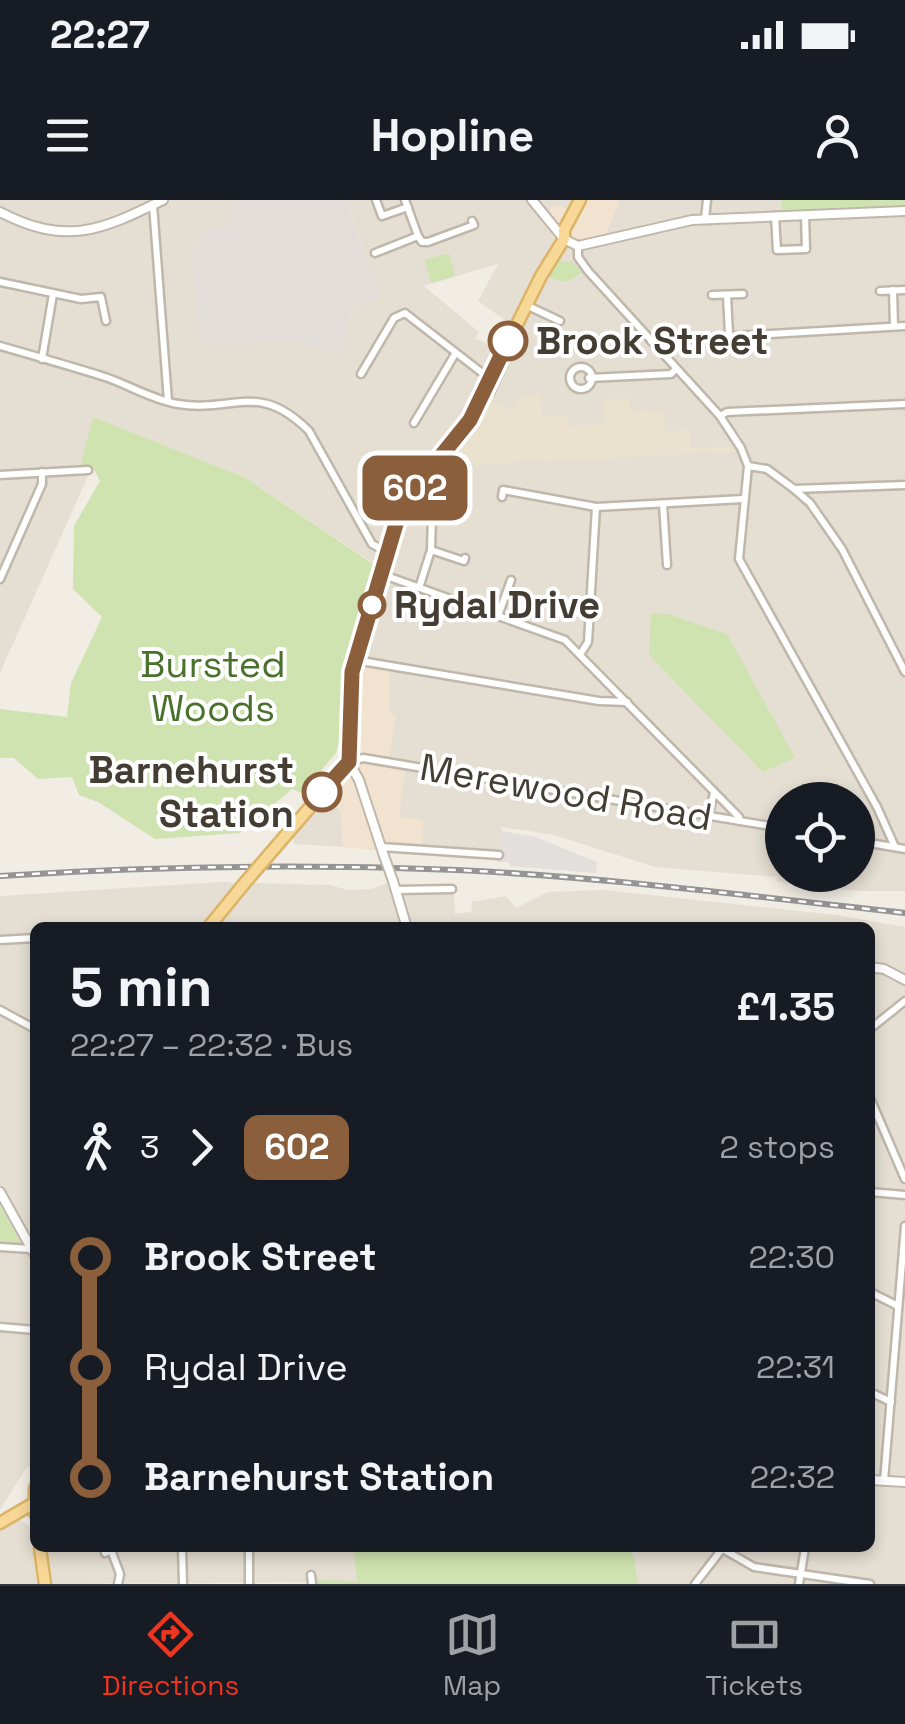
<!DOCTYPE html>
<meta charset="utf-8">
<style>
body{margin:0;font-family:"Space Grotesk",sans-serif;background:#242831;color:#f1f3f6;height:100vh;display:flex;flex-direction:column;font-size:38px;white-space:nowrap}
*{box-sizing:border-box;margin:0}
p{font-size:32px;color:#9ea1a6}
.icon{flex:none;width:55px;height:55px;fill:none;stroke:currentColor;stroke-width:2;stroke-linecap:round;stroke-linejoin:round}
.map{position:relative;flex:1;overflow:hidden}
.drawer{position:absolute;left:30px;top:722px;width:845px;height:630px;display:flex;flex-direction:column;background:#171b24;border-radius:15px;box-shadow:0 5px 15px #0003}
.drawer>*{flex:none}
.badge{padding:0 20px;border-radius:15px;font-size:35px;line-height:65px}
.controls{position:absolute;left:765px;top:582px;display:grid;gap:20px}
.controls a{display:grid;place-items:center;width:110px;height:110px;border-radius:50%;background:#171b24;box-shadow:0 5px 15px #0003;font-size:50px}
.map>.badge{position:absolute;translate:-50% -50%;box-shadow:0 0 0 5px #fff}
.legs{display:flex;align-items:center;gap:15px;height:110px;padding:0 40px;font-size:32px}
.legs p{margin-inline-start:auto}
.overview{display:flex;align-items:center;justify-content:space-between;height:170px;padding:0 40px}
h1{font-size:55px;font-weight:800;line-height:75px}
ul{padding:0 40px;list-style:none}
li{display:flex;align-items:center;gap:35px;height:110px;font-size:38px}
li i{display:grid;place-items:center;width:15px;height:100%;margin:0 12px;background:currentColor}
li i::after{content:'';width:25px;height:25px;margin:-12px;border:8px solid;border-radius:50%;background:#171b24}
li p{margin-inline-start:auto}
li:first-child i{background:linear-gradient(#0000 50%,currentColor 0)}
li:last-child i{background:linear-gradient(currentColor 50%,#0000 0)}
.status{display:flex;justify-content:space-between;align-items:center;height:70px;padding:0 50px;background:#171b24;direction:ltr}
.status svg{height:28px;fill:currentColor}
header{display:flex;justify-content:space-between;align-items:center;height:130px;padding:0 40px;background:#171b24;font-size:45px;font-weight:800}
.menu{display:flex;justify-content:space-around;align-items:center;height:140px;border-top:2px solid #363941;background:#171b24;font-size:28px;color:#9ea1a6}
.menu a{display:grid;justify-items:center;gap:5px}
.menu .selected{color:#ed351f}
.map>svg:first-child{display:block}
</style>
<div class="status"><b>22:27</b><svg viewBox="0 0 49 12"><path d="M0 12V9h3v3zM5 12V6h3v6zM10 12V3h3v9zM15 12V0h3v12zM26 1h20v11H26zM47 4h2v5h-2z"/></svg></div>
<header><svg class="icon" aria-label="menu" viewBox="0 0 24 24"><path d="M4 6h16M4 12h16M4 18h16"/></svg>Hopline<svg class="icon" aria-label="person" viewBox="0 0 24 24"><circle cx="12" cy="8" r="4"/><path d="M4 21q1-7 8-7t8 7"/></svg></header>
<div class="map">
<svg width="905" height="1384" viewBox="0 0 905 1384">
<rect width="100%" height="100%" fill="#f1ede4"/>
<g fill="#e5ded2" fill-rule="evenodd">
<path d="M0 0H231L233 25 202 46 191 47 275 140 299 141 341 156 353 106 381 98 346 0H905V691H859L777 682V677L655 667 554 635 502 627 499 653 422 647 398 618 387 567 395 515 388 513 390 472 365 467 351 449 376 365 246 278 94 218 80 265 88 276 0 473ZM498 64 478 101 509 123 496 148 475 138 479 132 424 86ZM782 600H858V675H782Z"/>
<path d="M326 598 341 611 343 647 294 644 293 637Z"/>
<path d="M221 682 330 685 347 690 372 689 387 683 402 692 454 691 455 714 472 712 471 702 506 696 516 708 548 692 603 690 836 715 905 727V1384H638L635 1359 629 1348H870V728H35V1267H27L0 1310V1045H21L0 1005V696Z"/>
<path d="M19 1319 29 1326 37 1384H0V1331Z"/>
<path d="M48 1348H353L357 1382 52 1384Z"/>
</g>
<g fill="#f2e2d0">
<path d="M575 0H620L606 34 573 41 545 13 557 4 570 9Z"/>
<path d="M365 467 390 472 388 512 396 515 387 567 405 570 399 617 423 620 422 647 377 644 378 651 343 647 341 611 326 598 359 569 358 486 359 471Z"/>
</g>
<path fill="#e3ded9" d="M231 0H346L381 98 353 106 341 156 299 141 200 144 190 47 202 46V29L233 25Z"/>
<path fill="#eae1cf" d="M540 194 543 216H567L568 226 604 224V199L629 198 631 212 664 210 666 231 690 230 691 248 733 246 736 252 441 266 472 229 487 204 493 201 513 210 521 195Z"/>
<g fill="#cee3af">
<path d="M782 0H905V5L782 10Z"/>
<path d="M449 53 455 76 431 83 425 60Z"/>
<path d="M560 59 561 62H569V59L582 72C568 84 563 83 547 76Z"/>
<path d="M93 217 246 278 376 366 343 479V531L336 553 302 593 292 589 240 633 155 639 98 602 79 595 72 577 38 579 14 558H0V509L67 517 71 483 102 417 73 389 74 326 100 281 93 267H80Z"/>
<path d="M651 413 668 414 727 434 795 558 763 572 649 455Z"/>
<path d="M0 1005 22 1046 0 1045Z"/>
<path d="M353 1348H629L635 1359 638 1384H317V1380L357 1381Z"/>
</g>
<path fill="#e2dfdc" d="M501 631 536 637 597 662 596 673 510 666 509 662H498Z"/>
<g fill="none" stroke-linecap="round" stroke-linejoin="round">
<defs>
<g id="minor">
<path d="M376 0 382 16 408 7"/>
<path d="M153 5 168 201"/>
<path d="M775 16 777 50 806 49 805 15"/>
<path d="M705 19 707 0"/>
<path d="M418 36 422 42H428L474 25 472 21"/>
<path d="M578 46V57L588 71 720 216 741 248 748 266 739 359 877 607 895 647"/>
<path d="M375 53 418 36 405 0"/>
<path d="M0 82 81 99 101 97 106 121"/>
<path d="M893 90 894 126"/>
<path d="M880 91 904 90"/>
<path d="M712 95 743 94"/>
<path d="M727 95 729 134"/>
<path d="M526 105 560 121"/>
<path d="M651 141 905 126"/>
<path d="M0 146C35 156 70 166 105 177 129 185 153 200 178 204 234 213 258 180 309 231L372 344 387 352"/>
<path d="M42 159 53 94"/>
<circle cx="581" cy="178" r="11"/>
<path d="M361 174 394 118 405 113 490 179"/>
<path d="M589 178 671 174 676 169"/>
<path d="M490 193 504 163 501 158"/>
<path d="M720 216 727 212 905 204"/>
<path d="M414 223 455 154"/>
<path d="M389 261 400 280 415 288"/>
<path d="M748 266 767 269 794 289 905 285"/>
<path d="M0 275 88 270"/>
<path d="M794 289 810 303 842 349 905 472"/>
<path d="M502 297 503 290 596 307 743 299"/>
<path d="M663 304 667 365"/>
<path d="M431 350 464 361 465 358"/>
<path d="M381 374 565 440 739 617 740 621"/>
<path d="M0 379 42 284V272"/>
<path d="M419 388 431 350 432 315 446 276 441 273"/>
<path d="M498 416 511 380"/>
<path d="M581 453 588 442 596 307"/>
<path d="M355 460 599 501 627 502"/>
<path d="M350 562 363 558 782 628"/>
<path d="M708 616 714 593"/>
<path d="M858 641 905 649"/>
<path d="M381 647 499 655"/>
<path d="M395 690 452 689"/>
<path d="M0 740 35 738"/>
<path d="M0 810 35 829"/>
<path d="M870 829 905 801"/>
<path d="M870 898 905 979"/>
<path d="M870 992 905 995"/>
<path d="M0 1047 31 1049"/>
<path d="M870 1092 898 1106"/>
<path d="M0 1127 35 1130"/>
<path d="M870 1192 891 1202"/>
<path d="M884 1281 905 1026"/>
<path d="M182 1348 183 1384"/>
<path d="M249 1348V1384"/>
<path d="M721 1348 754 1367 870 1384"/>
<path d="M105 1353 111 1350 120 1374 118 1384"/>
<path d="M311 1375 312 1384"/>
<path d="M695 1384 722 1349"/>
<path d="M799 1384 805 1348"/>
</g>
<g id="tertiary">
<path d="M532 0 564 39 578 46 692 20 905 11"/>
<path d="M0 12C66 46 100 31 163 0"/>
<path d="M349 562 359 580 383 653"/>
<path d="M393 681 407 728"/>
<path d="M870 767 884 769 905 780"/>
<path d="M0 992 35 1055"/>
<path d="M870 1280 905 1282"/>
</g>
<g id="primary">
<path d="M267 657 349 562 352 472 396 324 415 288 470 219 541 76 564 39V30L580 0"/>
<path d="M208 728 243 685"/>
<path d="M35 1288V1313"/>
<path d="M0 1323 34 1303"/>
<path d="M40 1348 45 1384"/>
</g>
</defs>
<use href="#minor" stroke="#bfb7aa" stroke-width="11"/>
<use href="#tertiary" stroke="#bfb7aa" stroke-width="12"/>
<use href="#primary" stroke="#dcb467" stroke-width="15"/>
<use href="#minor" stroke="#fff" stroke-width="6"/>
<use href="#tertiary" stroke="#fff" stroke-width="8"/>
<use href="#primary" stroke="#f8d896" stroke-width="10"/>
<defs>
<path id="rail" d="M0 676C152 666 305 664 457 670 607 677 756 697 905 713"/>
</defs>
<use href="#rail" stroke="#949494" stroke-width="6"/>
<use href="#rail" stroke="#fff" stroke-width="2.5" stroke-dasharray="8" stroke-linecap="butt"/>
<defs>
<path id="tertiary-bridge" d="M383 653 393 681"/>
<path id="primary-bridge" d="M243 685 267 657"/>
</defs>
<use href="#tertiary-bridge" stroke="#bfb7aa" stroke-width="12" stroke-linecap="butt"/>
<use href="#primary-bridge" stroke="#dcb467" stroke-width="15" stroke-linecap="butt"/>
<use href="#tertiary-bridge" stroke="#fff" stroke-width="8"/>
<use href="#primary-bridge" stroke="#f8d896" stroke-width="10"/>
</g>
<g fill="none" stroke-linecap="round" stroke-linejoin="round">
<defs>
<path id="line-1" d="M322 592 349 562 352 472 396 324 415 288 470 220 508 141"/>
</defs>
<use href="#line-1" stroke="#fff" stroke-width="22"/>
<use href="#line-1" stroke="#8b5e3c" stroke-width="15"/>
</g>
<g fill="#fff" stroke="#8b5e3c" stroke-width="5">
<circle cx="508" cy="141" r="18"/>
<circle cx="372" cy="405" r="12"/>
<circle cx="322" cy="592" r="18"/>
</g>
<g text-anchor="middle" stroke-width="8" stroke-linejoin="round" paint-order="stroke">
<g font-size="38" font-weight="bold" fill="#433d34" stroke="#fff" text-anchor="start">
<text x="536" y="154">Brook Street</text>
<text x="394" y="418">Rydal Drive</text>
<text x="294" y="583" text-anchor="end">Barnehurst<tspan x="294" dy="44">Station</tspan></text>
</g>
<g font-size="38" fill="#49712c" stroke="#fff">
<text x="213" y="477">Bursted<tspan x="213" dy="44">Woods</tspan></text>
</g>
<g font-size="38" fill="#433d34" stroke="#fff">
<text transform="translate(566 592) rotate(10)" y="13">Merewood Road</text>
</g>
</g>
</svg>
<div class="controls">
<a><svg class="icon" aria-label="locate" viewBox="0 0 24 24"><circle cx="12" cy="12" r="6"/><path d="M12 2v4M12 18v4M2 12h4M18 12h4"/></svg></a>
</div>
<b class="badge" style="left:415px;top:288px;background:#8b5e3c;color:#fff">602</b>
<section class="drawer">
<div class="overview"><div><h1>5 min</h1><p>22:27 – 22:32 · Bus</p></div><b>£1.35</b></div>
<div class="legs"><svg class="icon" aria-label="walk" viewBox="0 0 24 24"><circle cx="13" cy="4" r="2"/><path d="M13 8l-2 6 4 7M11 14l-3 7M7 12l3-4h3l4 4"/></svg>3<svg class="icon" aria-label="forward" viewBox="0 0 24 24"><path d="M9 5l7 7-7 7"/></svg><b class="badge" style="background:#8b5e3c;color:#fff">602</b><p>2 stops</p></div>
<ul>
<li><i style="color:#8b5e3c"></i><b>Brook Street</b><p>22:30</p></li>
<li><i style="color:#8b5e3c"></i><span>Rydal Drive</span><p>22:31</p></li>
<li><i style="color:#8b5e3c"></i><b>Barnehurst Station</b><p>22:32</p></li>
</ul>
</section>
</div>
<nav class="menu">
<a class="selected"><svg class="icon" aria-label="directions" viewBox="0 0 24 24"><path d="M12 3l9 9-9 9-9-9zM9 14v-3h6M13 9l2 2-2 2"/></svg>Directions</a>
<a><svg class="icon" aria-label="map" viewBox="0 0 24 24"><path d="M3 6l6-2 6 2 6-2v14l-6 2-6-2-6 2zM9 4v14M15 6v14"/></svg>Map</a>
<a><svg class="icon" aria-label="tickets" viewBox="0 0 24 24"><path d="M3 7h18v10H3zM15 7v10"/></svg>Tickets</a>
</nav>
